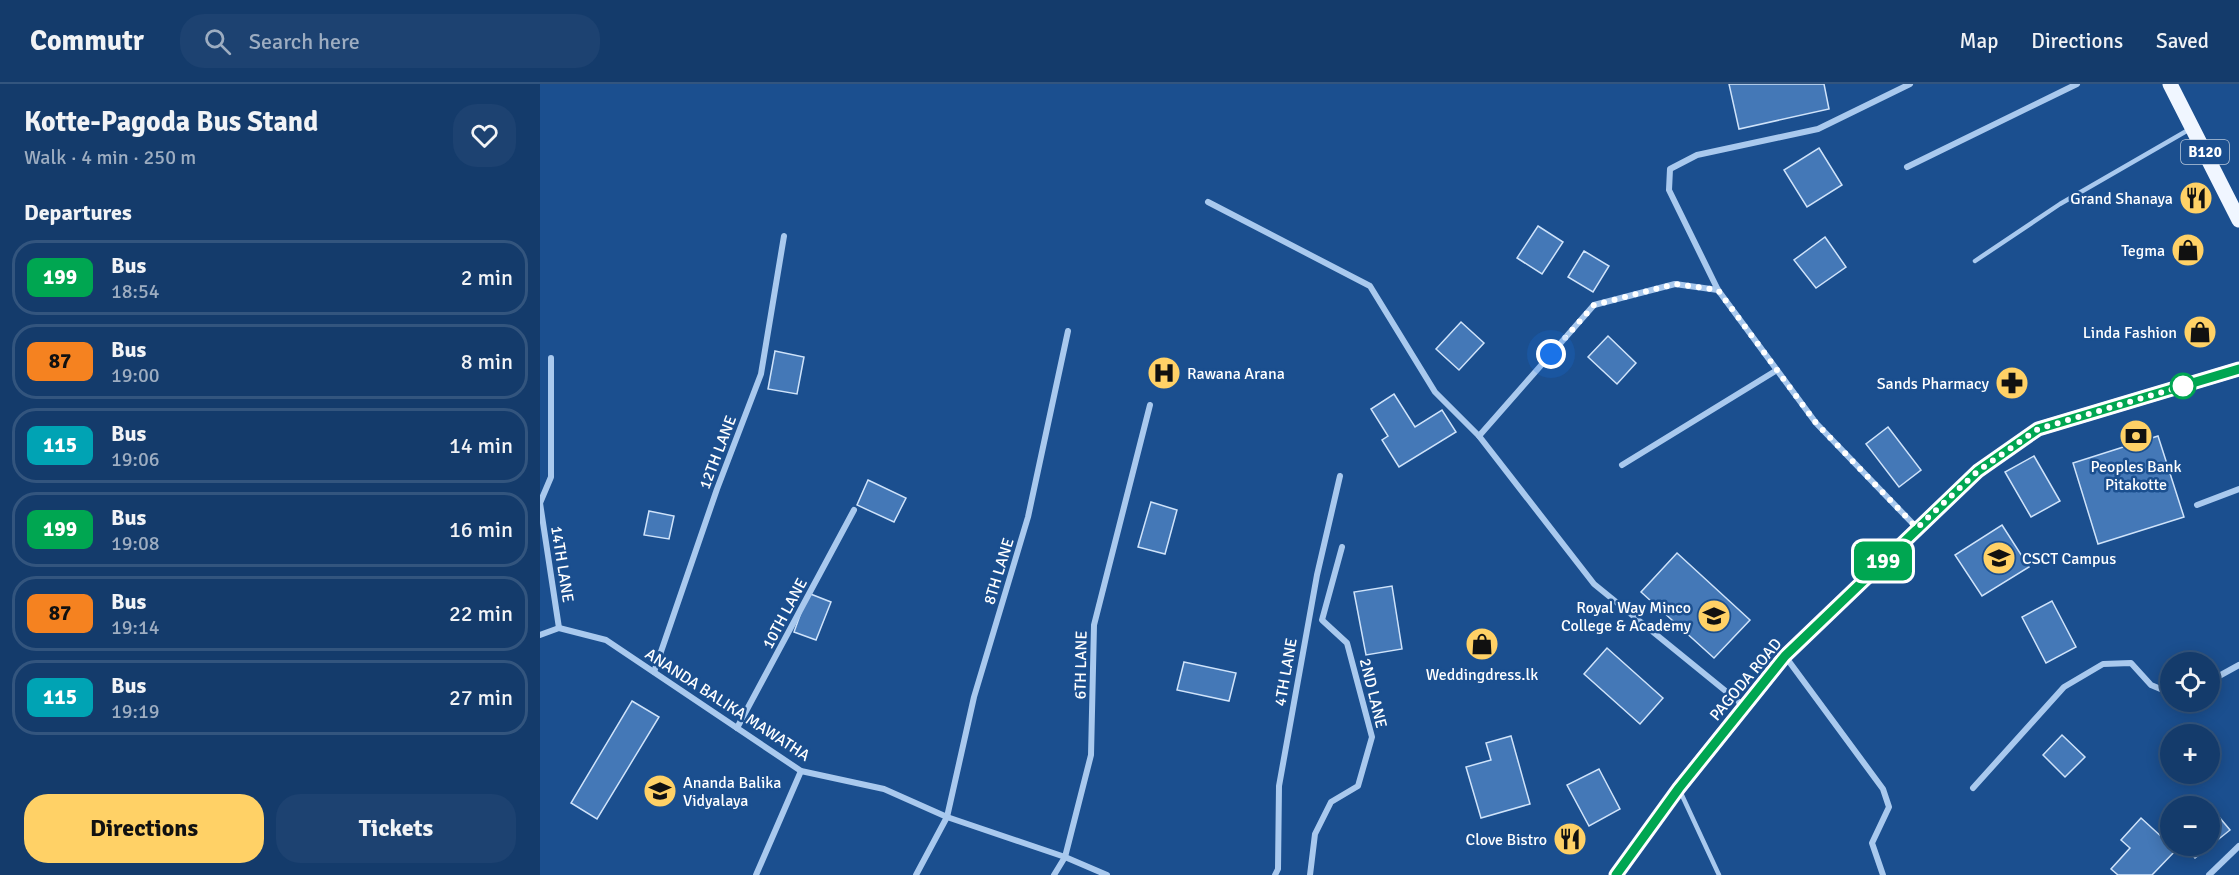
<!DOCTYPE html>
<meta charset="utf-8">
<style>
body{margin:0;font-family:Signika,sans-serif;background:#1d4271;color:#f1f3f6;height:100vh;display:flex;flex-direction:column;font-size:22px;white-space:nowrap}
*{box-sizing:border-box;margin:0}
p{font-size:20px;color:#9dadc1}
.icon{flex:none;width:33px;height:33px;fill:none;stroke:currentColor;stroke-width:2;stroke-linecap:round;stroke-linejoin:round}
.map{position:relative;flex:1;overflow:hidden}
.sheet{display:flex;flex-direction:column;background:#143b6b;width:540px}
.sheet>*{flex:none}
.badge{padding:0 12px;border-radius:9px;font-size:21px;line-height:39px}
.controls{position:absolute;left:1620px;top:568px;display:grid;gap:12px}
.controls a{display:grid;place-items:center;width:60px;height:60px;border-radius:50%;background:#143b6b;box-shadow:0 3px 15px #0003,0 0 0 2px #33557e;font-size:30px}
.you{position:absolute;width:30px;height:30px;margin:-15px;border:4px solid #fff;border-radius:50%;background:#1a73e8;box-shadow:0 0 0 9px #1a73e833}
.map>.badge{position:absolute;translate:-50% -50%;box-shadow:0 0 0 3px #fff}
h2{padding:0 24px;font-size:22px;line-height:54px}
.round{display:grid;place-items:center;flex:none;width:63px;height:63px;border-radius:24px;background:#1d4271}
.overview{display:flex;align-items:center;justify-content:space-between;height:102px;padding:0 24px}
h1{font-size:28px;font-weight:700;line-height:45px}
.cta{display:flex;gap:12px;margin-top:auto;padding:12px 24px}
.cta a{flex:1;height:69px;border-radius:24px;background:#ffd166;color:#111;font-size:24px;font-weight:700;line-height:69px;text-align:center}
.cta a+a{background:#1d4271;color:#f1f3f6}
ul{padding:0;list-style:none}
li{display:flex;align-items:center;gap:18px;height:75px;margin:0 12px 9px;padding:0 12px;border:3px solid #33557e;border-radius:24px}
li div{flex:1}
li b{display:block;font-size:22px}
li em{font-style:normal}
li .badge{min-width:66px;font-weight:700;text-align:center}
header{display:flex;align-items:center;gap:36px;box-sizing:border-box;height:84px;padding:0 30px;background:#143b6b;border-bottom:2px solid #33557e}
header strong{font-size:28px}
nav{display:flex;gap:33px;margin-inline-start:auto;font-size:21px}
.search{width:420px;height:54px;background:#1d4271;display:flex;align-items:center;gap:15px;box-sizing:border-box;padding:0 21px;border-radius:24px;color:#9dadc1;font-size:22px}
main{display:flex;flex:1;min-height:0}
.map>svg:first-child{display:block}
</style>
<header>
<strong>Commutr</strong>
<div class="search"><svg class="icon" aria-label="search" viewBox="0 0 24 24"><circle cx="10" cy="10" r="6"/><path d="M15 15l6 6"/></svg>Search here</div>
<nav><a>Map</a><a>Directions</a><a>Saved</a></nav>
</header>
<main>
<section class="sheet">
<div class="overview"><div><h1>Kotte-Pagoda Bus Stand</h1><p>Walk · 4 min · 250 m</p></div><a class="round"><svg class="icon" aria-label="heart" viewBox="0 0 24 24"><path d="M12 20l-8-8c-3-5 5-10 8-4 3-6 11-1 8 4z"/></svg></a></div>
<h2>Departures</h2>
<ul>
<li><span class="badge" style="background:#00a651;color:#fff">199</span><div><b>Bus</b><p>18:54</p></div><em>2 min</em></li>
<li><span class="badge" style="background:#f58220;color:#111">87</span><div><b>Bus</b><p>19:00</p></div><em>8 min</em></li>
<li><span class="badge" style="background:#00a3b4;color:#fff">115</span><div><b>Bus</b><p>19:06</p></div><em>14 min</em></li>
<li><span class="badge" style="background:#00a651;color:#fff">199</span><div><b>Bus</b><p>19:08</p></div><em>16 min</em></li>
<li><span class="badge" style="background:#f58220;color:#111">87</span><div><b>Bus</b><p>19:14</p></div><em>22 min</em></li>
<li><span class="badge" style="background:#00a3b4;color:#fff">115</span><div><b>Bus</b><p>19:19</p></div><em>27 min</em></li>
</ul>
<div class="cta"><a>Directions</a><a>Tickets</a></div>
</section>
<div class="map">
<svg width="1699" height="791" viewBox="0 0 1699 791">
<rect width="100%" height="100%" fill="#1b4f8f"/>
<g fill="#4478b7" stroke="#cfe3fa" stroke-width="1.5">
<path d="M1189 0H1284L1289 25 1199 45Z"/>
<path d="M1279 64 1302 101 1267 123 1244 86Z"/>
<path d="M998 142 1023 158 1002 190 977 174Z"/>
<path d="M1285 153 1306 183 1276 204 1254 176Z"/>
<path d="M1044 167 1069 182 1053 208 1028 193Z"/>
<path d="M921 238 944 259 919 286 896 265Z"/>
<path d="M1068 252 1096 279 1077 300 1048 273Z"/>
<path d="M235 267 264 273 257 310 228 305Z"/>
<path d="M854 310 875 343 902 326 916 348 859 383 842 356 848 352 831 325Z"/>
<path d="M1348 343 1381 386 1359 403 1326 360Z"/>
<path d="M1618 352 1644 433 1558 460 1533 379Z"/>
<path d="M1494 372 1520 417 1491 433 1465 388Z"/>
<path d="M328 396 366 414 354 438 317 421Z"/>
<path d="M611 418 637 426 625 470 598 463Z"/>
<path d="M109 427 134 432 129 455 104 451Z"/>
<path d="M1462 441 1489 483 1442 512 1415 471Z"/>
<path d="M1137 469 1210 536 1174 574 1101 508Z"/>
<path d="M852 502 862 565 826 571 814 508Z"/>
<path d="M268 509 291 518 276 556 254 548Z"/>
<path d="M1512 517 1536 563 1506 579 1482 533Z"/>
<path d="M1067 564 1123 614 1100 640 1044 590Z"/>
<path d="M644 578 696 589 689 617 637 606Z"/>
<path d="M92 617 119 633 57 735 31 719Z"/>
<path d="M1522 651 1545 673 1525 693 1503 671Z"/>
<path d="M971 652 990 720 941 734 926 683 951 676 946 659Z"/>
<path d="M1059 685 1080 725 1049 742 1027 701Z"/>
<path d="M1664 715 1690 746 1655 774 1645 762H1670V723H1655Z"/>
<path d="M1601 734 1636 766 1612 791H1578L1571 785 1590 764 1581 756Z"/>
</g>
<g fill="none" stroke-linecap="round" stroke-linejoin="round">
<g stroke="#a9c9ee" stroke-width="4.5">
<path d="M1435 177 1520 120 1650 45"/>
<path d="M1140 707 1179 791"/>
</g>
<g stroke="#a9c9ee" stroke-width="6">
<path d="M1370 0 1278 45 1157 71 1130 85 1129 106 1178 206 1276 339 1377 444"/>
<path d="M1367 83 1537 0"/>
<path d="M668 118 830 202 895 308 939 352 1054 500 1204 622"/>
<path d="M939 352 1054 221 1135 200 1178 206"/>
<path d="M1082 381 1237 286"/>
<path d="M0 419 11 393V274"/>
<path d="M0 419 19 544"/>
<path d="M1657 421 1699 405"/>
<path d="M0 551 19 544 66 556 261 687 344 705 407 733 525 773 567 791"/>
<path d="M1245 572 1343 705 1349 723 1332 759 1343 791"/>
<path d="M114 588 177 405 221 290 244 152"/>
<path d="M1670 597 1699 581"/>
<path d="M197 644 314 426"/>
<path d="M1433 704 1524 603 1563 580 1591 579 1611 601 1630 609"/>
<path d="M216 791 261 687"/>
<path d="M376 791 407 733 434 613 488 433 528 247"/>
<path d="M514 791 525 773 551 671 554 541 610 321"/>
<path d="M735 791 738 785 739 702 777 491 800 392"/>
<path d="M770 791 775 750 791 718 818 702 832 653 807 559 782 536 802 463"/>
<path d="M1669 791 1699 762"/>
</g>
<g stroke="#f0f6ff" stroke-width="15">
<path d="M1630 0 1699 136"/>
<path d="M1076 791 1139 704 1245 572 1438 387 1498 345 1699 285"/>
</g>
</g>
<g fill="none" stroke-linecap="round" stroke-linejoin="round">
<defs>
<path id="line" d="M1076 791 1139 704 1245 572 1438 387 1498 345 1699 285"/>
</defs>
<use href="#line" stroke="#fff" stroke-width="14"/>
<use href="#line" stroke="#00a651" stroke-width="9"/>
<path stroke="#fff" stroke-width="6" stroke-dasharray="0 10.8" d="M1011 270 1054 221 1135 200 1178 206 1276 339 1377 444 1438 387 1498 345 1643 302"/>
</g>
<defs>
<symbol id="restaurant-disc" viewBox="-11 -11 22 22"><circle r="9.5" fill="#ffd166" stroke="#1b4f8f"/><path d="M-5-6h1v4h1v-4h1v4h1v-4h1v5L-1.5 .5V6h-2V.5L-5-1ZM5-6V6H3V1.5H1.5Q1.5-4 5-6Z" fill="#111"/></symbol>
<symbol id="shop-disc" viewBox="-11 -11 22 22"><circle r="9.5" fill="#ffd166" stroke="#1b4f8f"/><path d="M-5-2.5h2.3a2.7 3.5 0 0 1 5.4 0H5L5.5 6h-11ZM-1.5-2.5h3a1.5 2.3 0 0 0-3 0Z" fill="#111"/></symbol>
<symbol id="hospital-disc" viewBox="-11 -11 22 22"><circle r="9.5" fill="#ffd166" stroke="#1b4f8f"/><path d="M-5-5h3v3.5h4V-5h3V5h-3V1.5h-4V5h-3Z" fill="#111"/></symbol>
<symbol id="pharmacy-disc" viewBox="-11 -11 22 22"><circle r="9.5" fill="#ffd166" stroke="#1b4f8f"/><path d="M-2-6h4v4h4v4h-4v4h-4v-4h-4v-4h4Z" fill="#111"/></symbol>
<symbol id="bank-disc" viewBox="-11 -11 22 22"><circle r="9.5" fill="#ffd166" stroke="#1b4f8f"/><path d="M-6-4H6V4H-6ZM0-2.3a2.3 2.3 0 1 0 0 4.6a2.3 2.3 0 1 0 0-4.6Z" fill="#111"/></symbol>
<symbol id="university-disc" viewBox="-11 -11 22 22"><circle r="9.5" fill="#ffd166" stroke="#1b4f8f"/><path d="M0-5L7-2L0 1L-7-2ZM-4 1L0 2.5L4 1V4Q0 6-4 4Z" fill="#111"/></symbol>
<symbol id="school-disc" viewBox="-11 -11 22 22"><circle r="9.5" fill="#ffd166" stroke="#1b4f8f"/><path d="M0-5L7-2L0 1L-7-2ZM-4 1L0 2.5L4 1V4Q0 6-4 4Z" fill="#111"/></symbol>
</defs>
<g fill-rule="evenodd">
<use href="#restaurant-disc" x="1637" y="95" width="38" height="38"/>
<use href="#shop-disc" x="1629" y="147" width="38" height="38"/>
<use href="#shop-disc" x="1641" y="229" width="38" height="38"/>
<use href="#hospital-disc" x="605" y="270" width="38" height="38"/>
<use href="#pharmacy-disc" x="1453" y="280" width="38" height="38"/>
<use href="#bank-disc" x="1577" y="333" width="38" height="38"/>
<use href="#university-disc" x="1440" y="455" width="38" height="38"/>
<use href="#school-disc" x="1155" y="513" width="38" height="38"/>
<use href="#shop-disc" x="923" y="541" width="38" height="38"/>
<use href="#school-disc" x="101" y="688" width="38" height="38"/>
<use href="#restaurant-disc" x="1011" y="736" width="38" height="38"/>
</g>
<circle fill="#fff" stroke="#00a651" stroke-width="3" cx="1643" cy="302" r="12"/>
<g text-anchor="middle" stroke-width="5" stroke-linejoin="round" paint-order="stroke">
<rect fill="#1b4f8f" stroke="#bbcadd" stroke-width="1.5" x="1641" y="56" width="48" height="24" rx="4.5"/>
<g font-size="15" font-weight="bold" fill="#fff">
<text x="1665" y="73">B120</text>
</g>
<g font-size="16" fill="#fff" stroke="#1b4f8f" text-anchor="end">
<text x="1633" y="120">Grand Shanaya</text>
<text x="1625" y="172">Tegma</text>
<text x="1637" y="254">Linda Fashion</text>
<text x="647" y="295" text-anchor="start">Rawana Arana</text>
<text x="1449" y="305">Sands Pharmacy</text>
<text x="1596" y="388" text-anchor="middle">Peoples Bank<tspan x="1596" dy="18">Pitakotte</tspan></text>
<text x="1482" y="480" text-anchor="start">CSCT Campus</text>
<text x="1151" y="529">Royal Way Minco<tspan x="1151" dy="18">College &amp; Academy</tspan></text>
<text x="942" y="596" text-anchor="middle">Weddingdress.lk</text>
<text x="143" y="704" text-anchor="start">Ananda Balika<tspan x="143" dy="18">Vidyalaya</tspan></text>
<text x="1007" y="761">Clove Bistro</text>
</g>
<g font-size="16" fill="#fff" stroke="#1b4f8f">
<text transform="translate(177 368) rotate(-69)" y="6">12TH LANE</text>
<text transform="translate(23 480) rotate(81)" y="6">14TH LANE</text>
<text transform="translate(458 487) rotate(-73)" y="6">8TH LANE</text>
<text transform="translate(244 529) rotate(-62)" y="6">10TH LANE</text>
<text transform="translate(540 581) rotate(-89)" y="6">6TH LANE</text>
<text transform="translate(745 588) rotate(-80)" y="6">4TH LANE</text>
<text transform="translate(1205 595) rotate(-50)" y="6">PAGODA ROAD</text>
<text transform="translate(834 609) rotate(76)" y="6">2ND LANE</text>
<text transform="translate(188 620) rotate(33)" y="6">ANANDA BALIKA MAWATHA</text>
</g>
</g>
</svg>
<div class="controls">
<a><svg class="icon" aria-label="locate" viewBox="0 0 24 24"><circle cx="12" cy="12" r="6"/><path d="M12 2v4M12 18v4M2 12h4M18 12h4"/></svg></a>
<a>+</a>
<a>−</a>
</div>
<div class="you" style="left:1011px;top:270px"></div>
<b class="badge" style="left:1343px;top:477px;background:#00a651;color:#fff">199</b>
</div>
</main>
